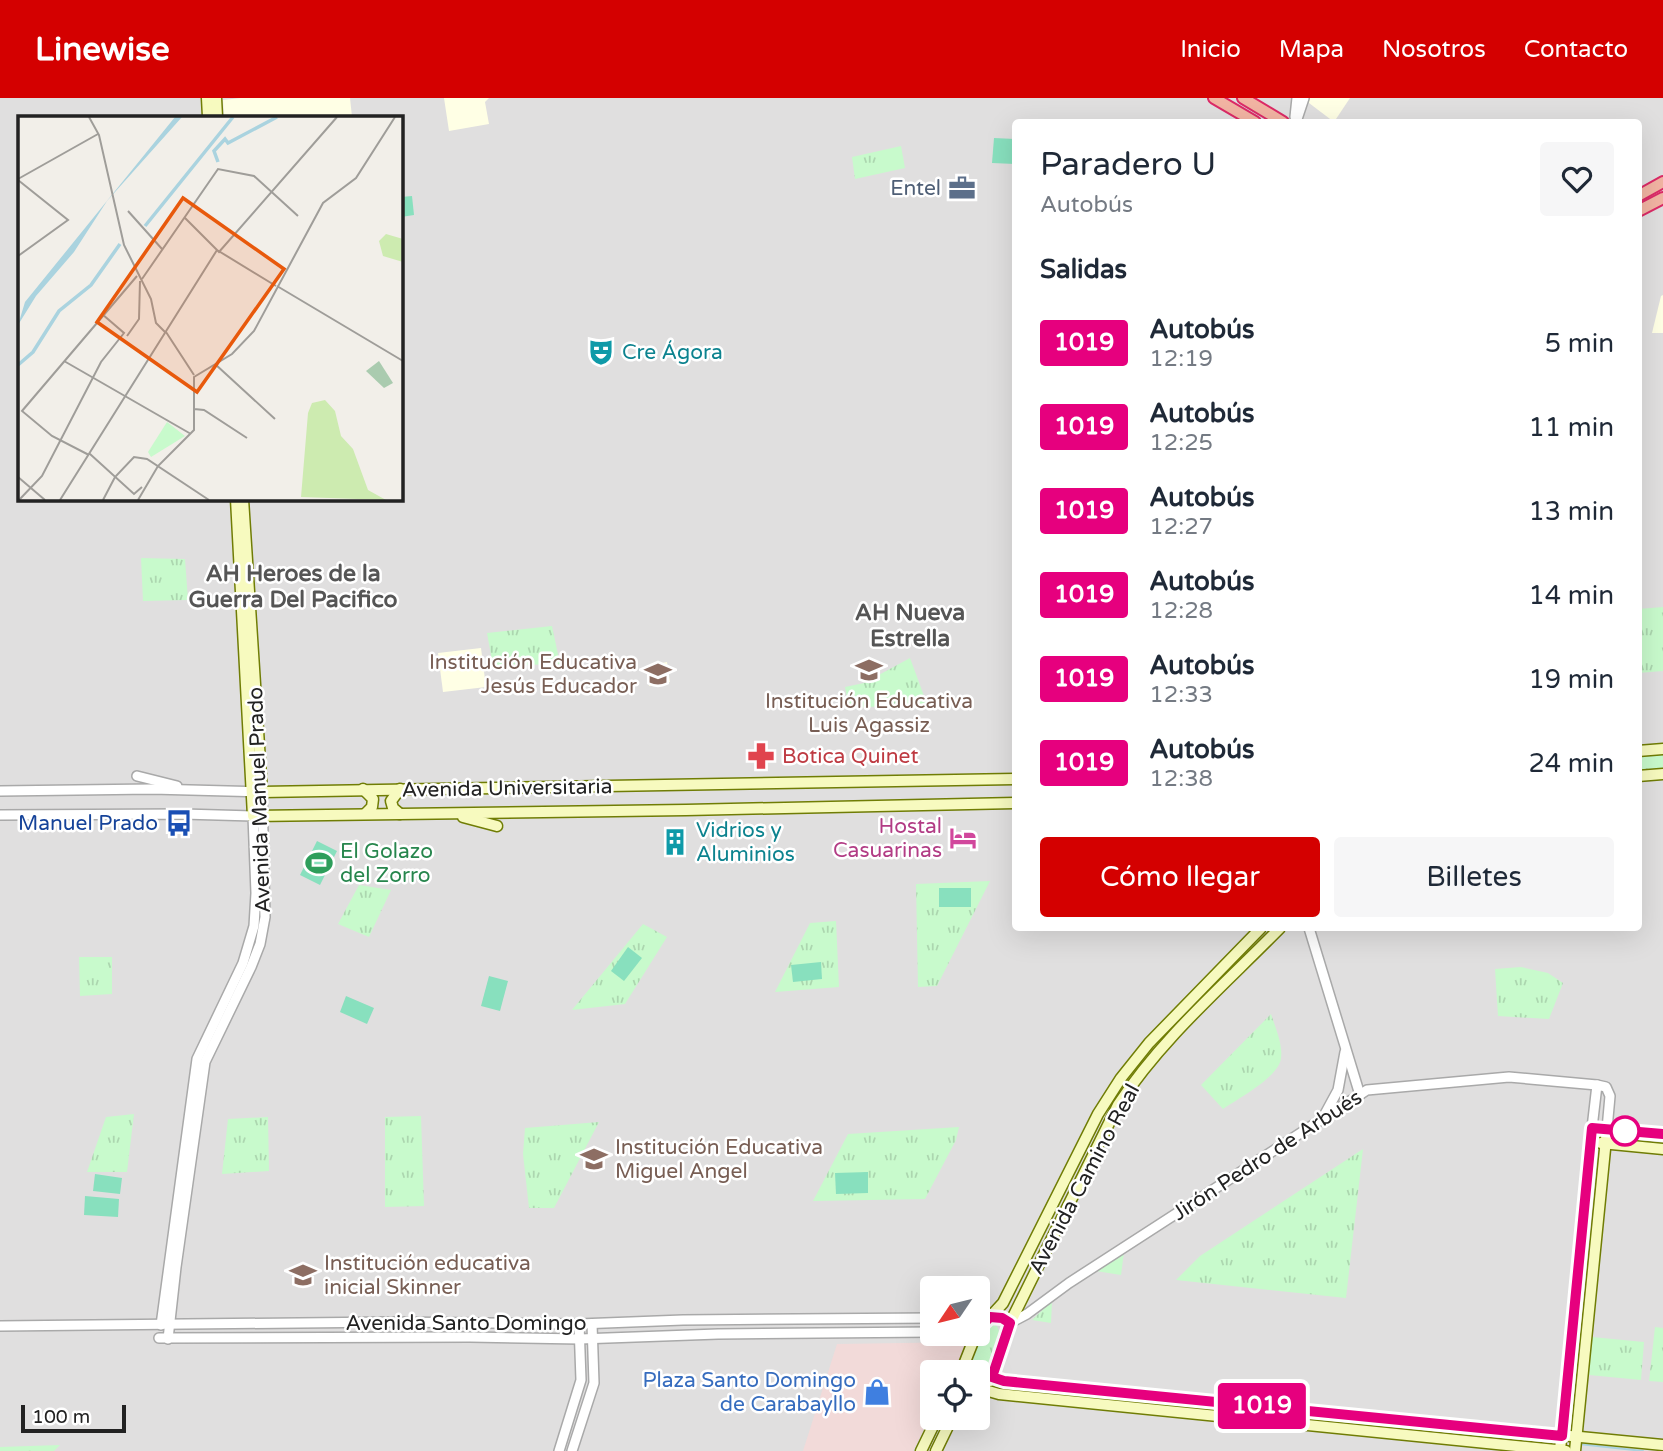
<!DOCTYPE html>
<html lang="es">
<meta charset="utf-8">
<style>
body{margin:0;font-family:"Varela Round",sans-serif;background:#f6f6f7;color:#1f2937;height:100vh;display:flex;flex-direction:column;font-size:26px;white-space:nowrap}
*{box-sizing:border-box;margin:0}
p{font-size:23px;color:#747a83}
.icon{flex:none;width:38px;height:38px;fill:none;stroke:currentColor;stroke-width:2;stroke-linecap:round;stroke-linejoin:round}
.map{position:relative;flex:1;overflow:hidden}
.sheet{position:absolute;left:1012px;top:21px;width:630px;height:812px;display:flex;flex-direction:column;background:#fff;border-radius:7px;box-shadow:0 7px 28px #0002}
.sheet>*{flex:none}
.badge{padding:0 14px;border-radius:5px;font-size:24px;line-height:46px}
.needle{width:46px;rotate:235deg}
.fabs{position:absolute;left:920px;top:1178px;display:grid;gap:14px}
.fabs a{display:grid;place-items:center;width:70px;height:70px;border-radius:7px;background:#fff;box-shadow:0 7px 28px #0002;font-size:35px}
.scale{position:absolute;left:21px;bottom:18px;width:105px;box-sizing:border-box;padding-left:7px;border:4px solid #222;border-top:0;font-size:19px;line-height:24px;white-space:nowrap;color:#222;-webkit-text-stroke:5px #fff;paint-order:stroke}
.map>.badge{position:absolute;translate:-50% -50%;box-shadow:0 0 0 4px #fff}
h2{padding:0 28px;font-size:26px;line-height:63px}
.round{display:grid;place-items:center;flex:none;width:74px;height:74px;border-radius:7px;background:#f6f6f7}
.overview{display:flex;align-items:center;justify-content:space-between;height:119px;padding:0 28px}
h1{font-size:33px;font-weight:600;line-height:52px}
.action{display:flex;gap:14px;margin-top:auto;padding:14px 28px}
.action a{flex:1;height:80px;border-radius:7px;background:#d40000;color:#fff;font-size:28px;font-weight:600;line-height:80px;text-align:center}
.action a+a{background:#f6f6f7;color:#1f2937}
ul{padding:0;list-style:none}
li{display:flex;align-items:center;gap:21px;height:84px;padding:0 28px}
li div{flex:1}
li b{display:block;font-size:26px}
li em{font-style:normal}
li .badge{min-width:77px;font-weight:700;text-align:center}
header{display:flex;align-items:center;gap:42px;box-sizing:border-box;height:98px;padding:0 35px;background:#d40000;color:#fff}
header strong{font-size:33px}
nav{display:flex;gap:38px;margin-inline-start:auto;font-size:24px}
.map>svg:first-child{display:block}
</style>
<header>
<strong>Linewise</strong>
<nav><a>Inicio</a><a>Mapa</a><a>Nosotros</a><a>Contacto</a></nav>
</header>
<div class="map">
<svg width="1663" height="1353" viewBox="0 0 1663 1353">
<defs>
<pattern id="park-tufts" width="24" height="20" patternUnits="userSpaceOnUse" patternTransform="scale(1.75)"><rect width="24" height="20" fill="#c8facc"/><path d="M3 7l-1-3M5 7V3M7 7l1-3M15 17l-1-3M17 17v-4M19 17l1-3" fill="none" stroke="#acd6af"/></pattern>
</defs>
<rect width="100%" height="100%" fill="#f2efe9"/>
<path fill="#e0dfdf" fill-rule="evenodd" d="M0 0H1663V1353H0ZM19 19H401V401H19ZM1015 24H1638V830H1015ZM933 1190H978V1236H933ZM933 1274H978V1320H933Z"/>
<path fill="#f2dad9" d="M968 1244 953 1274H933V1313L913 1353H803L837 1246Z"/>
<g fill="#ffffe5">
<path d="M241 0H350L352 19H224L223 2Z"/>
<path d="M444 0H489L485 4 489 26 449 33Z"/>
<path d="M1309 0H1350L1334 24 1309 5Z"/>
<path d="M1663 197V235H1652L1661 198Z"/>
<path d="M481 550 486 589 443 594 438 555Z"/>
<path d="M667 564 670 584 649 588 646 568Z"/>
</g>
<g fill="url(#park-tufts)">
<path d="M901 48 905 70 855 81 852 59Z"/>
<path d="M141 460 185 461 188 502 143 503Z"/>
<path d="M1663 509V573L1638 575V511Z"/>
<path d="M552 528 560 566 493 568 487 535Z"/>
<path d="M910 560 927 606 849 610 845 589 864 585Z"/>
<path d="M1663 655V673L1638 674V656Z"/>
<path d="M990 783 937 888 918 889 916 786Z"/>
<path d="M359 787 391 792 369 839 338 826Z"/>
<path d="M836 823 839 889 775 894 810 825Z"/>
<path d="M643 826 667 839 625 906 572 912Z"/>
<path d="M79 859H112V896L80 898Z"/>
<path d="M1521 869 1548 875 1563 885 1549 921 1498 918 1495 871Z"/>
<path d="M1271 916C1275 929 1283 946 1281 960 1280 978 1239 1000 1223 1011L1201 987Z"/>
<path d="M134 1016 127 1074H87L106 1019Z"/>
<path d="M421 1018 424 1108 385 1109V1019Z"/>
<path d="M268 1019 269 1073 222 1076 228 1021Z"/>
<path d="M599 1024 554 1110H529L523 1056 525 1030Z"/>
<path d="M959 1029 956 1042 925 1101 813 1103 848 1036Z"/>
<path d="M1363 1051 1346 1200 1176 1182 1200 1158Z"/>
<path d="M1124 1154 1121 1177 1096 1173Z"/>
<path d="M1052 1203 1051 1225 1032 1222Z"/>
<path d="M988 1226 997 1228 1000 1236 987 1278 978 1283V1274H970V1271L984 1230Z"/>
<path d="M1655 1229 1663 1230V1284L1649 1283Z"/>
<path d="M1592 1239 1644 1244 1641 1282 1589 1277Z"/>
<path d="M60 1347 54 1353H0V1349Z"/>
</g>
<g fill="#88e0be">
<path d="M994 40 1015 41V66L992 65Z"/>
<path d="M412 98 414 117 401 119V99Z"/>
<path d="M317 743 337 753 320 787 300 777Z"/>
<rect x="939" y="790" width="32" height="19"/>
<path d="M628 849 642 860 624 883 611 873Z"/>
<path d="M821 864 822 881 793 884 791 867Z"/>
<path d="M489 878 508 883 500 913 481 908Z"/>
<path d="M346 898 374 910 367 926 340 914Z"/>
<path d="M868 1074V1095L836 1096 835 1075Z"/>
<path d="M95 1076 122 1080 120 1096 93 1093Z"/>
<path d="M85 1098 119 1101 118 1119 84 1117Z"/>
</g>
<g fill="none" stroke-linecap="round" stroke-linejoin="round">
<g stroke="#aad3df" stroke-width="2">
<path d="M976 1274 987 1280"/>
<path d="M1440 1330 1556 1344"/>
<path d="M1579 1346 1643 1353"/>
</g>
<defs>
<g id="tertiary">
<path d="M1295 19 1297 0"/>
<path d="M1296 24 1304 0"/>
<path d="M137 678 177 688"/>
<path d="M0 693 152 691 262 694 265 819 260 846 251 869 205 964 176 1169 168 1241"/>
<path d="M0 717 183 716 253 718 256 795 254 828 243 865 197 961 161 1227"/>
<path d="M1309 830 1360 997"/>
<path d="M1325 1016 1338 992 1345 954"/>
<path d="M1592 1030 1597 987"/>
<path d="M978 1220 990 1219"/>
<path d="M1010 1225 1027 1216 1069 1185 1367 992 1509 979 1597 987 1606 989 1610 998 1607 1031"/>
<path d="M0 1228 390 1224 579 1226 683 1222 933 1220"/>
<path d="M159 1240 470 1239 580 1241 718 1236 933 1234"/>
<path d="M559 1353 581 1282 579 1226"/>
<path d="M572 1353 594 1285 592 1226"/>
</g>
<g id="secondary">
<path d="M207 0 208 19"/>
<path d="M216 0 217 19"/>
<path d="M236 401 253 718 686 712 1015 705"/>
<path d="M243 401 262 694 1015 681"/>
<path d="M1638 653 1663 651"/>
<path d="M1638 678 1663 676"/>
<path d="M363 691 373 701 372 709 366 715"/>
<path d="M400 691 391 703 393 710 400 716"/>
<path d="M463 719 497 728"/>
<path d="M1601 1045 1663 1051"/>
<path d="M978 1232 1003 1205 1098 1016 1121 980 1149 945 1261 830"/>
<path d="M961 1274 976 1236"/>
<path d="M992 1279 1005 1283 1663 1347"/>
<path d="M990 1283 1010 1225 1118 1007C1161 941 1225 886 1280 830"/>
<path d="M978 1290 999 1296 1566 1353"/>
<path d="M1560 1352 1592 1030 1663 1036"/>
<path d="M921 1353 937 1320"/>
<path d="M936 1353 952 1320"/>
<path d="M1575 1353 1607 1031"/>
</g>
<g id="trunk">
<path d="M1214 0 1255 24"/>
<path d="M1243 0 1283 24"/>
<path d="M1638 98 1663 84"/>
<path d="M1638 113 1663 100"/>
</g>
</defs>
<use href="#tertiary" stroke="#a9a9a9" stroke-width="12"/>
<use href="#secondary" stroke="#707d05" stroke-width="13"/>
<use href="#trunk" stroke="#dc2a67" stroke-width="14"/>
<use href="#tertiary" stroke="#fff" stroke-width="9"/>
<use href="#secondary" stroke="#f7fabf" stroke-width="10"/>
<use href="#trunk" stroke="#f2b4a3" stroke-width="10"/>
</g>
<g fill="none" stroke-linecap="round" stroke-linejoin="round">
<defs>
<path id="line" d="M978 1231 990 1219 1002 1220 1010 1225 992 1279 1004 1283 1562 1338 1592 1030 1663 1036"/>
</defs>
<use href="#line" stroke="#fff" stroke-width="16"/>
<use href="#line" stroke="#e6007e" stroke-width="10"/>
</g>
<defs>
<symbol id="office-bare" viewBox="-9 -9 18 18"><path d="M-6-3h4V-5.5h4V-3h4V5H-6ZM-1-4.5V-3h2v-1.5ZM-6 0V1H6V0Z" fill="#5c6f8a" stroke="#fff" stroke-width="2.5" paint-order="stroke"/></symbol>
<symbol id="theatre-bare" viewBox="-9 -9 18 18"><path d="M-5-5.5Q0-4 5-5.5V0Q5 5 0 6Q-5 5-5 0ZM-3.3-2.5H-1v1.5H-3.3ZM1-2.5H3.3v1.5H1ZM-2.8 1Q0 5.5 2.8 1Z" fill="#0f9aa8" stroke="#fff" stroke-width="2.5" paint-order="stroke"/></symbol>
<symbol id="school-bare" viewBox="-9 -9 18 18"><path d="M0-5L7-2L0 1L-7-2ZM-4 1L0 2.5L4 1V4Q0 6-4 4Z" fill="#8d6e63" stroke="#fff" stroke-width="2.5" paint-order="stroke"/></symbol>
<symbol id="pharmacy-bare" viewBox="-9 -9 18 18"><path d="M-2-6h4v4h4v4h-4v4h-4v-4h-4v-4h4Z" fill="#e0444e" stroke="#fff" stroke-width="2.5" paint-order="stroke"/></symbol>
<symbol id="bus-bare" viewBox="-9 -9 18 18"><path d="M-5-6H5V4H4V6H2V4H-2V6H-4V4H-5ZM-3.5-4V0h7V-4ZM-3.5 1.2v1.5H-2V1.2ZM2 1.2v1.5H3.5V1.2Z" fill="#1a4fb4" stroke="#fff" stroke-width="2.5" paint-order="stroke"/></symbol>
<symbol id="hotel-bare" viewBox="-9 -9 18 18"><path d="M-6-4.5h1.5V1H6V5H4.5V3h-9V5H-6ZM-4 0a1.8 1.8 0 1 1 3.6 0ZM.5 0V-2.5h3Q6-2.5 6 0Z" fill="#d1479c" stroke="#fff" stroke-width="2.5" paint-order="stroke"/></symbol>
<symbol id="building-bare" viewBox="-9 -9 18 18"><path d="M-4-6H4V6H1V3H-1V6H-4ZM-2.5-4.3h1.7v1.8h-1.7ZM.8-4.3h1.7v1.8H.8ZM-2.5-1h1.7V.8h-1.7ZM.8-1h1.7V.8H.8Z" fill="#0f9aa8" stroke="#fff" stroke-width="2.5" paint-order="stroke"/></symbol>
<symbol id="stadium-bare" viewBox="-9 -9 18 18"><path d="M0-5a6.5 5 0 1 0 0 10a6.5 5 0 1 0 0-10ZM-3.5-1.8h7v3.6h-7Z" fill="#2e9e5b" stroke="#fff" stroke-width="2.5" paint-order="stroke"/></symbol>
<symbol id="shop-bare" viewBox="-9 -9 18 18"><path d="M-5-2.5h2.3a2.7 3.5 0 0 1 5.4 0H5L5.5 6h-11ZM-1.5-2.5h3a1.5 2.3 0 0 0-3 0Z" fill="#3f7fe0" stroke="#fff" stroke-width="2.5" paint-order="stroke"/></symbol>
</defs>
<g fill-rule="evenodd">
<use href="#office-bare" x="943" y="71" width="38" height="38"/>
<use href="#theatre-bare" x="582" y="235" width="38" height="38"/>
<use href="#school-bare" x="850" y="553" width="38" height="38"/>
<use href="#school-bare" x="639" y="557" width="38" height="38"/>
<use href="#pharmacy-bare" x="742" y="639" width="38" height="38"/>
<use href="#bus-bare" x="160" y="706" width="38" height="38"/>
<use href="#hotel-bare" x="944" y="721" width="38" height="38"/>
<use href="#building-bare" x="656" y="725" width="38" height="38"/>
<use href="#stadium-bare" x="300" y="746" width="38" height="38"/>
<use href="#school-bare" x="575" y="1042" width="38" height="38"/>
<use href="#school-bare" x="284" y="1158" width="38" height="38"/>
<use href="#shop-bare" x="858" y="1275" width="38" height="38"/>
</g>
<circle fill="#fff" stroke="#e6007e" stroke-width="3.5" cx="1625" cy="1033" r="14"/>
<g text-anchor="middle" stroke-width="5" stroke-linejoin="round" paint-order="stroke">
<g font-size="21" fill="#4e5e75" stroke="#fff" text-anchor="end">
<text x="941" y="97">Entel</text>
</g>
<g font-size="21" fill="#0d838f" stroke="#fff" text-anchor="start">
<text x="622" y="261">Cre Ágora</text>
<text x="696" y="739">Vidrios y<tspan x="696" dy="24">Aluminios</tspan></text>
</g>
<g font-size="21" fill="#785e54" stroke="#fff" text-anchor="start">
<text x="637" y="571" text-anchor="end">Institución Educativa<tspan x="637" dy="24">Jesús Educador</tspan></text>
<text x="869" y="610" text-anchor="middle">Institución Educativa<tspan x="869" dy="24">Luis Agassiz</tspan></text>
<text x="615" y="1056">Institución Educativa<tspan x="615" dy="24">Miguel Angel</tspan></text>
<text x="324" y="1172">Institución educativa<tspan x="324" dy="24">inicial Skinner</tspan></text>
</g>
<g font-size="21" fill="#be3a42" stroke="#fff" text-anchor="start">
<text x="782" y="665">Botica Quinet</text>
</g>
<g font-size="21" fill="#222" stroke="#fff">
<text transform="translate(507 690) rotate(-1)" y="7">Avenida Universitaria</text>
<text transform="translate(259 702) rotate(-92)" y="7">Avenida Manuel Prado</text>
<text transform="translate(1267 1057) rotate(-33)" y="7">Jirón Pedro de Arbués</text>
<text transform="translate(1084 1081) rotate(-62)" y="7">Avenida Camino Real</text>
<text x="466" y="1232">Avenida Santo Domingo</text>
</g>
<g font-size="21" fill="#164399" stroke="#fff" text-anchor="end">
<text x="158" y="732">Manuel Prado</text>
</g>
<g font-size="21" fill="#b23c85" stroke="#fff" text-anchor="end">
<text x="942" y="735">Hostal<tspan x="942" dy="24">Casuarinas</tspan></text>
</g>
<g font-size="21" fill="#27864d" stroke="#fff" text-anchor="start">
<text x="340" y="760">El Golazo<tspan x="340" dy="24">del Zorro</tspan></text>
</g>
<g font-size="21" fill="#366cbe" stroke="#fff" text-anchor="end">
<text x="856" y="1289">Plaza Santo Domingo<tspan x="856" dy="24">de Carabayllo</tspan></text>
</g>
<g font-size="23" font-weight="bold" fill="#555" stroke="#fff">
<text x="293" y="483">AH Heroes de la<tspan x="293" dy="26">Guerra Del Pacifico</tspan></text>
<text x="910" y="522">AH Nueva<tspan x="910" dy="26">Estrella</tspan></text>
</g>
</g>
<g transform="translate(18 18)">
<rect width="385" height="385" fill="#f2efe9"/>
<path d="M368 118 385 123V146L365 140 361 125ZM307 284 317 295 323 320 335 333 350 374 368 384 283 381 290 297 294 287Z" fill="#cdebb0"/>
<path d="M361 245 375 267 366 272 348 255Z" fill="#aacbaf"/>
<path d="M149 306 167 320 133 341 130 336Z" fill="#c8facc"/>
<path d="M157 1H164L89 85 56 136 18 180 0 209 7 186Z" fill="#aad3df"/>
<path fill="none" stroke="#aad3df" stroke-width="3.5" d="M200 46 196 35 207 23 210 27 259 1M127 110 215 1M0 249 15 236 41 195 73 169 102 128"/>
<path fill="none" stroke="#9f9d99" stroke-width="2" d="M71 1 81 19 106 129 133 183 138 207 147 216M0 63 80 18M0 64 50 104 0 140M110 95 144 133M166 101 201 136 319 1M124 163 200 53 236 60 280 100M259 170 385 245M148 216 176 259M109 220 121 203 122 165M46 245 173 318M197 248 257 303M176 293 186 294 229 322M72 338 116 378 124 371M71 339 34 320 4 295 119 160M0 361 27 384M1 384 24 360 83 246 106 217 84 198M42 384 199 134 258 170M85 384 97 361 116 341 129 343 191 384M120 384 140 350 176 314V261L214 238 236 215 305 87 338 62 377 1"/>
<path fill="#e8590c" fill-opacity="0.15" stroke="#e8590c" stroke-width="3.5" d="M165 82 266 153 179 276 79 206Z"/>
<rect width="385" height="385" fill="none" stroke="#222" stroke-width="3.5"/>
</g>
</svg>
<div class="fabs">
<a><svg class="needle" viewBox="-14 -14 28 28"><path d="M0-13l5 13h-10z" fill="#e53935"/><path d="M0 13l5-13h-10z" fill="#747a83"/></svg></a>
<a><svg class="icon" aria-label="locate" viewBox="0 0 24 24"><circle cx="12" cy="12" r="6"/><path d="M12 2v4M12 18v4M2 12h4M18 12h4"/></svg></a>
</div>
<div class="scale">100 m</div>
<b class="badge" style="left:1262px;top:1308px;background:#e6007e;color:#fff">1019</b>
<section class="sheet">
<div class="overview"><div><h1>Paradero U</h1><p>Autobús</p></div><a class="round"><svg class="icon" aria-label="heart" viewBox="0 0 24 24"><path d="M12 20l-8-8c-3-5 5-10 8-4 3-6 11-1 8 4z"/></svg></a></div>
<h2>Salidas</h2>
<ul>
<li><span class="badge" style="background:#e6007e;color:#fff">1019</span><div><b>Autobús</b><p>12:19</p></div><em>5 min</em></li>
<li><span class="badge" style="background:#e6007e;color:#fff">1019</span><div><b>Autobús</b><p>12:25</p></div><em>11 min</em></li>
<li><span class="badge" style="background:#e6007e;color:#fff">1019</span><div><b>Autobús</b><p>12:27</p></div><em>13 min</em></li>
<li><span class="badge" style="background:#e6007e;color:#fff">1019</span><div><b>Autobús</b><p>12:28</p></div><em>14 min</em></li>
<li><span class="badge" style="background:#e6007e;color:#fff">1019</span><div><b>Autobús</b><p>12:33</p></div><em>19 min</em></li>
<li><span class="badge" style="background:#e6007e;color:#fff">1019</span><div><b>Autobús</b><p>12:38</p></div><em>24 min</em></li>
</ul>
<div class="action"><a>Cómo llegar</a><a>Billetes</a></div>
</section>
</div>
